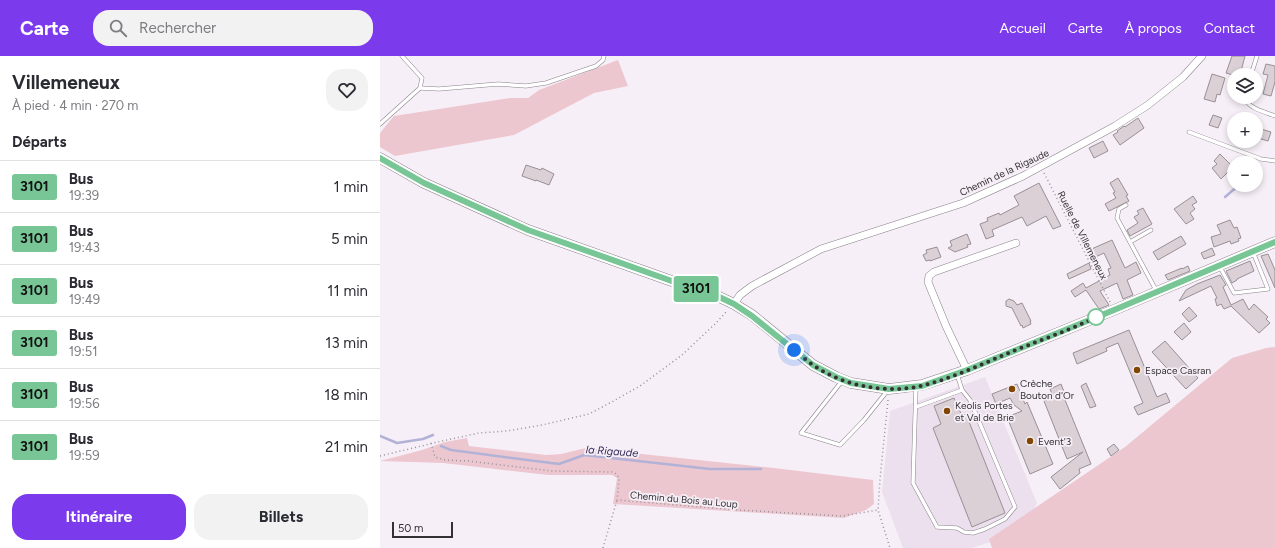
<!DOCTYPE html>
<html lang="fr">
<meta charset="utf-8">
<style>
body{margin:0;font-family:Figtree,sans-serif;background:#f2f2f3;color:#2b2b33;height:100vh;display:flex;flex-direction:column;font-size:15px;white-space:nowrap}
*{box-sizing:border-box;margin:0}
p{font-size:13px;color:#7c7c81}
.icon{flex:none;width:22px;height:22px;fill:none;stroke:currentColor;stroke-width:2;stroke-linecap:round;stroke-linejoin:round}
.map{position:relative;flex:1;overflow:hidden}
.side{display:flex;flex-direction:column;background:#fff;width:380px}
.side>*{flex:none}
.badge{padding:0 8px;border-radius:3px;font-size:14px;line-height:26px}
.buttons{position:absolute;left:847px;top:12px;display:grid;gap:8px}
.buttons a{display:grid;place-items:center;width:36px;height:36px;border-radius:50%;background:#fff;box-shadow:0 2px 6px #0003;font-size:20px}
.scale{position:absolute;left:12px;bottom:10px;width:61px;box-sizing:border-box;padding-left:4px;border:2px solid #333134;border-top:0;font-size:11px;line-height:14px;white-space:nowrap;color:#333134;-webkit-text-stroke:3px #f7eff7;paint-order:stroke}
.you{position:absolute;width:20px;height:20px;margin:-10px;border:3px solid #fff;border-radius:50%;background:#1a73e8;box-shadow:0 0 0 6px #1a73e833}
.map>.badge{position:absolute;translate:-50% -50%;box-shadow:0 0 0 2px #fff}
h2{padding:0 12px;font-size:15px;line-height:36px}
.round{display:grid;place-items:center;flex:none;width:42px;height:42px;border-radius:16px;background:#f2f2f3}
.summary{display:flex;align-items:center;justify-content:space-between;height:68px;padding:0 12px}
h1{font-size:19px;font-weight:700;line-height:30px}
.action{display:flex;gap:8px;margin-top:auto;padding:8px 12px}
.action a{flex:1;height:46px;border-radius:16px;background:#7c3aed;color:#fff;font-size:16px;font-weight:700;line-height:46px;text-align:center}
.action a+a{background:#f2f2f3;color:#2b2b33}
ul{padding:0;list-style:none}
li{display:flex;align-items:center;gap:12px;height:52px;padding:0 12px;border-top:1px solid #e1e1e2}
li div{flex:1}
li b{display:block;font-size:15px}
li em{font-style:normal}
li .badge{min-width:44px;font-weight:700;text-align:center}
header{display:flex;align-items:center;gap:24px;box-sizing:border-box;height:56px;padding:0 20px;background:#7c3aed;color:#fff}
header strong{font-size:19px}
nav{display:flex;gap:22px;margin-inline-start:auto;font-size:14px}
.search{width:280px;height:36px;background:#f2f2f3;display:flex;align-items:center;gap:10px;box-sizing:border-box;padding:0 14px;border-radius:16px;color:#7c7c81;font-size:15px}
main{display:flex;flex:1;min-height:0}
.map>svg:first-child{display:block}
</style>
<header>
<strong>Carte</strong>
<div class="search"><svg class="icon" aria-label="search" viewBox="0 0 24 24"><circle cx="10" cy="10" r="6"/><path d="M15 15l6 6"/></svg>Rechercher</div>
<nav><a>Accueil</a><a>Carte</a><a>À propos</a><a>Contact</a></nav>
</header>
<main>
<section class="side">
<div class="summary"><div><h1>Villemeneux</h1><p>À pied · 4 min · 270 m</p></div><a class="round"><svg class="icon" aria-label="heart" viewBox="0 0 24 24"><path d="M12 20l-8-8c-3-5 5-10 8-4 3-6 11-1 8 4z"/></svg></a></div>
<h2>Départs</h2>
<ul>
<li><span class="badge" style="background:#78c696;color:#111">3101</span><div><b>Bus</b><p>19:39</p></div><em>1 min</em></li>
<li><span class="badge" style="background:#78c696;color:#111">3101</span><div><b>Bus</b><p>19:43</p></div><em>5 min</em></li>
<li><span class="badge" style="background:#78c696;color:#111">3101</span><div><b>Bus</b><p>19:49</p></div><em>11 min</em></li>
<li><span class="badge" style="background:#78c696;color:#111">3101</span><div><b>Bus</b><p>19:51</p></div><em>13 min</em></li>
<li><span class="badge" style="background:#78c696;color:#111">3101</span><div><b>Bus</b><p>19:56</p></div><em>18 min</em></li>
<li><span class="badge" style="background:#78c696;color:#111">3101</span><div><b>Bus</b><p>19:59</p></div><em>21 min</em></li>
</ul>
<div class="action"><a>Itinéraire</a><a>Billets</a></div>
</section>
<div class="map">
<svg width="895" height="492" viewBox="0 0 895 492">
<rect width="100%" height="100%" fill="#f7eff7"/>
<path fill="#ede0ee" d="M605 321 657 447 653 456 620 483 592 492H523L502 436 510 355Z"/>
<g fill="#edc7d0">
<path d="M238 4 248 30 214 37 134 79 15 100 0 91V77L14 60 130 42H148L159 34Z"/>
<path d="M895 291V492H612L609 483 745 391 852 302 886 292Z"/>
<path d="M87 382 89 390 166 399 181 398 206 392 394 412 493 424 494 448 486 454 464 462 233 448 237 422 232 419H168L63 407 0 405 42 394 65 386Z"/>
</g>
<g fill="none" stroke-linecap="round" stroke-linejoin="round">
<g stroke="#b2b2d7" stroke-width="2.5">
<path d="M845 141 859 129"/>
<path d="M0 380 17 387 43 383 53 379"/>
<path d="M61 390 71 394 179 408 204 399 330 413H381"/>
</g>
</g>
<g fill="#dad0d6" stroke="#999095">
<path d="M852 0H865L860 19H853L846 17Z"/>
<path d="M886 8 895 10V26L891 40 883 38 888 19 883 18Z"/>
<path d="M832 18 845 22 840 39 837 38 835 46 824 43Z"/>
<path d="M833 59 842 62 838 72 829 69Z"/>
<path d="M758 62 764 72 740 89 733 79 738 76 737 75 744 70 745 71Z"/>
<path d="M881 73 891 76 888 85 878 82Z"/>
<path d="M723 85 728 95 714 102 709 92Z"/>
<path d="M840 98 853 111 841 123 832 112 837 108 834 105Z"/>
<path d="M146 109 161 114 162 112 174 118 169 129 156 124V125L142 120Z"/>
<path d="M738 122 748 139 746 140 749 145 729 155 725 148 736 142 733 137 735 136 730 127Z"/>
<path d="M659 127 681 170 673 173 666 160 647 170 642 161 612 174 614 180 606 183 600 168 608 165 607 162 619 157 620 159 639 149 634 140Z"/>
<path d="M813 140 817 146 812 149 815 153 810 157 814 163 806 168 794 153Z"/>
<path d="M763 152 772 168 750 180 747 174 758 167 754 161 759 158 757 155Z"/>
<path d="M850 164 854 172 857 171 861 182 858 183 859 185 851 188 850 185 834 191 831 181 841 178 837 169Z"/>
<path d="M587 178 591 188 587 189 588 191 575 196 568 192 572 190 570 185Z"/>
<path d="M801 180 806 188 778 204 773 196Z"/>
<path d="M732 184 745 212 756 206 761 217 747 224 753 239 743 243 737 227 720 235 729 249 719 253 706 234 695 241 691 235 703 227 706 232 730 219 728 213 731 212 724 197 711 203 707 195Z"/>
<path d="M557 191 561 201 550 205V204L546 205 543 199 547 197 546 194Z"/>
<path d="M832 192 835 199 824 203 821 197Z"/>
<path d="M888 198 895 214V232L881 200Z"/>
<path d="M870 205 874 215 857 223V224L852 227 846 215Z"/>
<path d="M709 207 711 213 689 223 687 218Z"/>
<path d="M808 210 810 215 788 224 785 219 802 212V213Z"/>
<path d="M840 219 846 229 843 231 851 249 863 243 869 254 874 248 888 261 886 263 890 267 879 277 851 250 844 253 841 248 837 250 835 243 837 242 831 230 799 245 806 234 817 228Z"/>
<path d="M629 243 634 245 637 249 642 247 651 265H650L651 268 643 272 642 269 641 270 632 252 626 250V245Z"/>
<path d="M809 251 817 260 809 266 802 258Z"/>
<path d="M804 267 811 276 802 284 794 276Z"/>
<path d="M749 274 777 341 786 337 790 346 758 359 754 351 763 347 738 287 726 292 727 295 697 308 693 297Z"/>
<path d="M785 285 818 322 806 333 772 296Z"/>
<path d="M706 327 716 350 710 352 701 330Z"/>
<path d="M637 328 645 348 647 346 673 408 650 418 627 361 642 355 634 349 630 342 616 348 612 338Z"/>
<path d="M681 328 685 338 683 339 711 408 699 413 700 417 680 433 671 421 703 396 687 403 664 345 673 341 670 333Z"/>
<path d="M574 342 582 360 586 358 625 457 592 471 553 372 561 368 554 350Z"/>
<path d="M734 388 739 394 731 400 727 393Z"/>
</g>
<g fill="none" stroke-linecap="round" stroke-linejoin="round">
<defs>
<g id="lane">
<path d="M871 19 877 0"/>
<path d="M40 32 59 33 118 28 146 30 166 27 216 10 223 4 224 0"/>
<path d="M865 41V43C870 53 885 56 895 60"/>
<path d="M0 68 40 32 42 22 22 0"/>
<path d="M809 76 881 103 895 105"/>
<path d="M866 107 872 100"/>
<path d="M746 149 739 153 737 162 777 236"/>
<path d="M750 186 771 174"/>
<path d="M840 211 854 237 888 233 873 196"/>
<path d="M577 318 582 334"/>
<path d="M462 325 421 377 460 389 484 364 508 334"/>
<path d="M536 351 582 334 590 344 635 451 625 463 605 473 593 477 584 476 577 472 557 471 533 427 536 331"/>
</g>
<g id="street">
<path d="M354 248 360 239 372 230 441 193 583 147 643 120 735 70 768 49 803 21 822 0"/>
<path d="M587 314 566 270 548 226 549 220 554 216 636 187"/>
</g>
<path id="secondary" d="M0 102 44 127 148 174 303 229 333 238 354 248 372 259 433 309 456 321 471 327 509 333 542 329 587 314 734 254 895 186"/>
</defs>
<use href="#lane" stroke="#898289" stroke-width="4.5"/>
<use href="#street" stroke="#898289" stroke-width="8"/>
<use href="#secondary" stroke="#898289" stroke-width="11"/>
<g stroke="#989298" stroke-width="1.5" stroke-dasharray="1 3" stroke-linecap="butt">
<path d="M664 117 730 246"/>
<path d="M508 344 500 423 498 454 510 492"/>
<path d="M51 387 55 401 65 404 88 405 172 415 232 416 237 418 239 423 237 444 358 454 462 460 498 454"/>
<path d="M0 400 62 385 99 377 127 375 162 369 209 358 228 348 260 330 302 299 335 268 347 255"/>
<path d="M223 492 237 444"/>
</g>
<use href="#lane" stroke="#fff" stroke-width="3.5"/>
<use href="#street" stroke="#fff" stroke-width="7"/>
<use href="#secondary" stroke="#fff" stroke-width="10"/>
</g>
<g fill="none" stroke-linecap="round" stroke-linejoin="round">
<defs>
<path id="line" d="M0 102 44 127 148 174 303 229 333 238 354 248 372 260 433 309 456 321 471 327 509 333 542 330 587 314 734 254 895 186"/>
</defs>
<use href="#line" stroke="#fff" stroke-width="9"/>
<use href="#line" stroke="#78c696" stroke-width="6"/>
<path stroke="#333134" stroke-width="4" stroke-dasharray="0 7.2" d="M414 294C420 299 426 304 433 309 463 330 505 338 541 330 570 323 598 310 626 298 655 286 688 275 716 261"/>
</g>
<circle fill="#fff" stroke="#78c696" stroke-width="2" cx="716" cy="261" r="8"/>
<g fill="#814600" stroke="#f7eff7" stroke-width="1.5">
<circle cx="757" cy="314" r="4"/>
<circle cx="632" cy="333" r="4"/>
<circle cx="567" cy="355" r="4"/>
<circle cx="650" cy="385" r="4"/>
</g>
<g text-anchor="middle" stroke-width="3.5" stroke-linejoin="round" paint-order="stroke">
<g font-size="10" fill="#333134" stroke="#f7eff7">
<text transform="translate(624 116) rotate(-25)" y="4">Chemin de la Rigaude</text>
<text transform="translate(703 179) rotate(63)" y="4">Ruelle de Villemeneux</text>
<text transform="translate(304 443) rotate(5)" y="4">Chemin du Bois au Loup</text>
</g>
<g font-size="10" fill="#333134" stroke="#f7eff7" text-anchor="start">
<text x="765" y="318">Espace Casran</text>
<text x="640" y="331">Crèche<tspan x="640" dy="12">Bouton d'Or</tspan></text>
<text x="575" y="353">Keolis Portes<tspan x="575" dy="12">et Val de Brie</tspan></text>
<text x="658" y="389">Event'3</text>
</g>
<g font-size="11" font-style="italic" fill="#2e2958" stroke="#f7eff7">
<text transform="translate(232 395) rotate(4)" y="4">la Rigaude</text>
</g>
</g>
</svg>
<div class="buttons">
<a><svg class="icon" aria-label="layers" viewBox="0 0 24 24"><path d="M12 4l9 5-9 5-9-5zM3 14l9 5 9-5"/></svg></a>
<a>+</a>
<a>−</a>
</div>
<div class="scale">50 m</div>
<div class="you" style="left:414px;top:294px"></div>
<b class="badge" style="left:316px;top:233px;background:#78c696;color:#111">3101</b>
</div>
</main>
